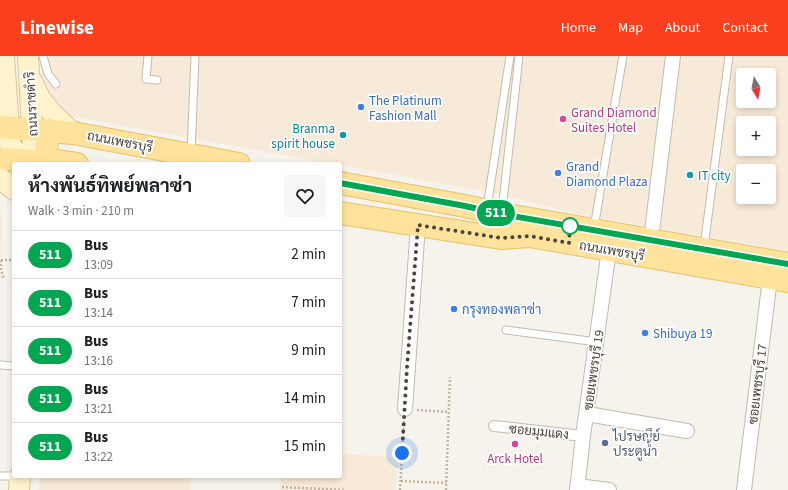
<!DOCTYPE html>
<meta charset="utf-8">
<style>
body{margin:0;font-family:"Source Sans 3",Sarabun,sans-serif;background:#f6f6f6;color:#202124;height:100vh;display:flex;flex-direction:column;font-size:15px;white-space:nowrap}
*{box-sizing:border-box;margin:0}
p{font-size:13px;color:#757577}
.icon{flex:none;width:22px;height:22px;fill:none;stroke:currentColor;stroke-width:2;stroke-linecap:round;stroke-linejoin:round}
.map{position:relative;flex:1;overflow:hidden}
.panel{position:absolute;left:12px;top:106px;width:330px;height:316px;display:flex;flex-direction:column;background:#fff;border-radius:4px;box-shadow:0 2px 6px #0003}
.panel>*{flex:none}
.badge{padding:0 8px;border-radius:13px;font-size:14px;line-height:26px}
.needle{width:26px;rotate:170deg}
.fabs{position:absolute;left:736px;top:12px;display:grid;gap:8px}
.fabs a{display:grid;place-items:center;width:40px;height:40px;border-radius:4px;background:#fff;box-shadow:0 2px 6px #0003;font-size:20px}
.you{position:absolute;width:20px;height:20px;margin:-10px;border:3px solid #fff;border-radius:50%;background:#1a73e8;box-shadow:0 0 0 6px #1a73e833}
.map>.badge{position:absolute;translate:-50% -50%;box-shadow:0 0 0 2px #fff}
.round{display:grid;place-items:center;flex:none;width:42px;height:42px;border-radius:4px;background:#f6f6f6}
.headline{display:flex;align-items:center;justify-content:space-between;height:68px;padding:0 16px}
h1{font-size:19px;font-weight:700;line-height:30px}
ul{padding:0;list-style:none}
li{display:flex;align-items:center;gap:12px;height:48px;padding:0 16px;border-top:1px solid #e0e0e0}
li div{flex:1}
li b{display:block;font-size:15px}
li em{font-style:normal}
li .badge{min-width:44px;font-weight:700;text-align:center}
header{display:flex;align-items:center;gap:24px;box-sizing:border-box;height:56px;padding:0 20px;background:#fc3f1d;color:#fff}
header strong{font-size:19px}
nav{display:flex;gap:22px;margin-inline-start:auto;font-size:14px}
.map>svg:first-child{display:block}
</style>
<header>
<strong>Linewise</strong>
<nav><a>Home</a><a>Map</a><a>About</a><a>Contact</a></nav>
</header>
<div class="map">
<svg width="788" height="434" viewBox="0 0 788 434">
<rect width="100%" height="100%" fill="#f6f3ec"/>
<g fill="#f7ead8" fill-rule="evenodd">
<path d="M44 0H788V195L583 159 493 137 340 109V108H333L73 61 59 48 49 36 44 13ZM743 19H769V45H743ZM743 67H769V93H743ZM743 115H769V141H743Z"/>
<path d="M0 157 3 162 0 213Z"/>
<path d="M340 398 397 401 396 434H280L282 420H340Z"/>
<path d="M40 420H191L190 434H39Z"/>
</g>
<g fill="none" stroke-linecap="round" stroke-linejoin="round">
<defs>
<g id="service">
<path d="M43 0 48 18 56 28"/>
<path d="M148 0 146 23 157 24"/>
<path d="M191 97 195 0"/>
<path d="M487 152 510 0"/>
<path d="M502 155 519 0"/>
<path d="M594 172 623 0"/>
<path d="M704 191 729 0"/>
<path d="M506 274 597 286"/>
<path d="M0 309 14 310"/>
<path d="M0 420H14"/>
</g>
<path id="pedestrian" d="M494 370 583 380"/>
<g id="minor">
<path d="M651 184 673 0"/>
<path d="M405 353 418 169"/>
<path d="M587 358 687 375"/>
<path d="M578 430 609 434"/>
<path d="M577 434 583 380 609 194"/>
<path d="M744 434 770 222"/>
</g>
<g id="secondary">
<path d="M4 0 10 89 23 104"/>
<path d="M32 25 40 42 51 56 73 77"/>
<path d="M23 104 33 90 28 0"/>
<path d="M0 122 14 134"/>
<path d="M19 434 20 420"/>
</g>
<g id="primary">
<path d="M0 71 73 77 239 108"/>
<path d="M49 74 46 94 48 101 52 104 77 108"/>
<path d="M0 103 23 104 50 108"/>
<path d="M340 127 465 150 501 158 788 208"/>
<path d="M340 157 501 182 530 180 788 225"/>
</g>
</defs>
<use href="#service" stroke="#c2bbae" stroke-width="9"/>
<use href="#pedestrian" stroke="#c2bbae" stroke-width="12"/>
<use href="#minor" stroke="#c2bbae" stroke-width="16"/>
<use href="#secondary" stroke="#d6c79b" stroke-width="22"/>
<use href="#primary" stroke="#e6c16a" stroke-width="24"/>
<g stroke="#c4b79f" stroke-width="2.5" stroke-dasharray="2 2" stroke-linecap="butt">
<path d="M1 204V214L4 223"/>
<path d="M1 204H14"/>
<path d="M417 354 449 356"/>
<path d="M401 425 446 427"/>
<path d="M282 431 346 434"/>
<path d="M400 434 404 365"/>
<path d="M446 434 450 321"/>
</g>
<use href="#service" stroke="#fff" stroke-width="7"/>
<use href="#pedestrian" stroke="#fff" stroke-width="10"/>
<use href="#minor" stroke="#fff" stroke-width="14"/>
<use href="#secondary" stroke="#fff3cd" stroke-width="20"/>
<use href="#primary" stroke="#ffe39c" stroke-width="22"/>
</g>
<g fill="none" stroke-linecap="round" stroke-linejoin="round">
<defs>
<path id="line" d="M340 127 465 150 501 158 788 208"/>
</defs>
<use href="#line" stroke="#fff" stroke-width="9"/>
<use href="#line" stroke="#00a651" stroke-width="6"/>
<path stroke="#4b4439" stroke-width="4" stroke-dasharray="0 7.2" d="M402 397 407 311 418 169 501 182 530 180 569 187 570 170"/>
</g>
<g fill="#3f7fe0" stroke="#fff" stroke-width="1.5">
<circle cx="361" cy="51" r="4"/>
<circle cx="558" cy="117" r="4"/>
<circle cx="454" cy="253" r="4"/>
<circle cx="645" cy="277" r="4"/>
</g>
<g fill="#d1479c" stroke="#fff" stroke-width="1.5">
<circle cx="563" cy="63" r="4"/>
<circle cx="515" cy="388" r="4"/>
</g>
<g fill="#0f9aa8" stroke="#fff" stroke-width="1.5">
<circle cx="343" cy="79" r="4"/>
<circle cx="690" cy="119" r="4"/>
</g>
<circle fill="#fff" stroke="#00a651" stroke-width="2" cx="570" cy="170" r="8"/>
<circle fill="#5c6f8a" stroke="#fff" stroke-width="1.5" cx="605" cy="387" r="4"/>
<g text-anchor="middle" stroke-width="3.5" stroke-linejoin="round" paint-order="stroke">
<g font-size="13" fill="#366cbe" stroke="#fff" text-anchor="start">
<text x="369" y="49">The Platinum<tspan x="369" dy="15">Fashion Mall</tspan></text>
<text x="566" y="115">Grand<tspan x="566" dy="15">Diamond Plaza</tspan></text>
<text x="462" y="258">กรุงทองพลาซ่า</text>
<text x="653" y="282">Shibuya 19</text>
</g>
<g font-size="13" fill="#4b4439" stroke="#fff">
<text transform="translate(31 48) rotate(-93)" y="5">ถนนราชดำริ</text>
<text transform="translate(120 85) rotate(11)" y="5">ถนนเพชรบุรี</text>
<text transform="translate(612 194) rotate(10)" y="5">ถนนเพชรบุรี</text>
<text transform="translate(593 314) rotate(-82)" y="5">ซอยเพชรบุรี 19</text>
<text transform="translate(757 328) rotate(-83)" y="5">ซอยเพชรบุรี 17</text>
<text transform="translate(539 375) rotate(6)" y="5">ซอยมุมแดง</text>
</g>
<g font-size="13" fill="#b23c85" stroke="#fff" text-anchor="start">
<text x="571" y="61">Grand Diamond<tspan x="571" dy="15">Suites Hotel</tspan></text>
<text x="515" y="407" text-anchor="middle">Arck Hotel</text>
</g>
<g font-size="13" fill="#0d838f" stroke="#fff" text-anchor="end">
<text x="335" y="77">Branma<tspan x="335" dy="15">spirit house</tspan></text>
<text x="698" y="124" text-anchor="start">IT city</text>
</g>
<g font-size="13" fill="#4e5e75" stroke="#fff" text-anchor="start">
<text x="613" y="385">ไปรษณีย์<tspan x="613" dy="15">ประตูน้ำ</tspan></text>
</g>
</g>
</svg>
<div class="fabs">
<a><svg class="needle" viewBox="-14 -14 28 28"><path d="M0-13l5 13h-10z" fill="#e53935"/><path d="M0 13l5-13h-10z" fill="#757577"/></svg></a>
<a>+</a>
<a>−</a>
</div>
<div class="you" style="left:402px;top:397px"></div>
<b class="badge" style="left:496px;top:157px;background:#00a651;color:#fff">511</b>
<section class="panel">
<div class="headline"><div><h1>ห้างพันธ์ทิพย์พลาซ่า</h1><p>Walk · 3 min · 210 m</p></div><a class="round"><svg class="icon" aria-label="heart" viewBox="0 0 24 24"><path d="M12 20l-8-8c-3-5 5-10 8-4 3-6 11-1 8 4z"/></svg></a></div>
<ul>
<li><span class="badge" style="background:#00a651;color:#fff">511</span><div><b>Bus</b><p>13:09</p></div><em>2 min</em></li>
<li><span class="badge" style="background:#00a651;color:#fff">511</span><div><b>Bus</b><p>13:14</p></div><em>7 min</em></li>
<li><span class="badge" style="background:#00a651;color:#fff">511</span><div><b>Bus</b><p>13:16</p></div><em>9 min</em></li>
<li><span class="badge" style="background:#00a651;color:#fff">511</span><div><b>Bus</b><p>13:21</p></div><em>14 min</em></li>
<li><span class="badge" style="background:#00a651;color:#fff">511</span><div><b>Bus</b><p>13:22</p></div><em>15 min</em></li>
</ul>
</section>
</div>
